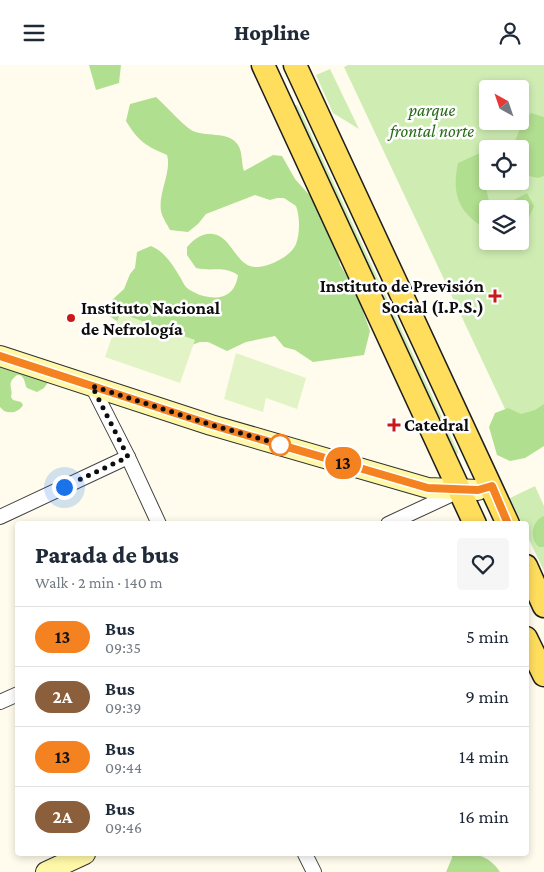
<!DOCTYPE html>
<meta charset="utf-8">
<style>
body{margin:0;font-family:"Crimson Pro",serif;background:#f6f6f7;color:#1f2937;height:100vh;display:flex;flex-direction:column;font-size:19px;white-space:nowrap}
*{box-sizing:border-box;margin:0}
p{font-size:16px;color:#747a83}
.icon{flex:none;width:28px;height:28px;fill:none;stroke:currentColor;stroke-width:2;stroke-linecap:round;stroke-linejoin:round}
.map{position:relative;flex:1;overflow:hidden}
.drawer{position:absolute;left:15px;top:456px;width:514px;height:335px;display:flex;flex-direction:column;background:#fff;border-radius:5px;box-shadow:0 2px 8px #0003}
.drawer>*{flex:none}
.badge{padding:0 10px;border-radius:16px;font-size:18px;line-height:32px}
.needle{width:32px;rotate:320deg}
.tools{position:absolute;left:479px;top:15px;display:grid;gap:10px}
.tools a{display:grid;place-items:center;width:50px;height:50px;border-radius:5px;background:#fff;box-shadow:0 2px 8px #0003;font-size:25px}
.you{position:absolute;width:25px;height:25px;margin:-12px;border:4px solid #fff;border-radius:50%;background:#1a73e8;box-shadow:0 0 0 8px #1a73e833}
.map>.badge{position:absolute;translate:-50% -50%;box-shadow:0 0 0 2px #fff}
.round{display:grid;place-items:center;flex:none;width:52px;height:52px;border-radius:5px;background:#f6f6f7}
.overview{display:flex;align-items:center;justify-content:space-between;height:85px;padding:0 20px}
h1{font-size:24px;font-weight:800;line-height:38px}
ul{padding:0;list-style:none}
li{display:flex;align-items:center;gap:15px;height:60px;padding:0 20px;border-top:1px solid #e0e1e3}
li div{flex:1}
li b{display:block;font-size:19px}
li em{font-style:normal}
li .badge{min-width:55px;font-weight:700;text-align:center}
header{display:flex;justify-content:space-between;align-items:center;height:65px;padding:0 20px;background:#fff;font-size:22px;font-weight:800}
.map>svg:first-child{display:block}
</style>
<header><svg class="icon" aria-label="menu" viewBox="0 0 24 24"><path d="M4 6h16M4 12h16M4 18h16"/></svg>Hopline<svg class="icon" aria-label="person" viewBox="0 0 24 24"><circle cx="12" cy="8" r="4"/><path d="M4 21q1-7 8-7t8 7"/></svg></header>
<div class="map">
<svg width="544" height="807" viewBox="0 0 544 807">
<rect width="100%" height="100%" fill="#fffced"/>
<g fill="#cfedb3" fill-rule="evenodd">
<path d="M348 0H544V369L522 380 344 2ZM488 24H520V56H488ZM488 84H520V116H488ZM488 144H520V176H488Z"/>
<path d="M330 4 359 64 333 48 316 10Z"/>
<path d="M296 40 298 41 458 387 457 390H454L294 42Z"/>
<path d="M535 421 544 441V506L526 468V459H522L510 433Z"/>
</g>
<g fill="#b1df90">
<path d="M89 0H121L119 18 96 25Z"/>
<path d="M156 32C167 42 180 57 191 65 204 73 229 65 238 80 243 88 241 98 244 106L273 90 282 91 295 114 320 142 337 185 340 200 355 224 370 266 364 290 313 297 295 285 284 282 275 271 246 277 227 286 208 277H200L186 282 159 276 148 256 124 261 108 250 112 235 124 224 130 209 135 203 137 187 151 181C165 187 173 200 180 212 182 215 184 220 186 222 190 226 196 228 200 230 219 236 235 232 238 210 222 200 214 207 196 203L187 190V182C193 175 203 167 213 169 230 171 235 196 250 201 263 206 291 192 296 179 300 168 300 152 296 141L284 133H277L270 135 255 130 206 149 198 159 188 167 170 165C167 159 162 152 161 146 158 128 172 106 167 90 146 81 138 76 126 56L130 39Z"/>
<path d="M531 48 544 52V111L538 113 524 110V95L520 97V84H502L516 74 521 60Z"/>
<path d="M487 85 488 116H490L486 123 489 136 502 144H488L487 160 482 161C457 146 452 126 458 98Z"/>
<path d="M527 128 534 141 528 155 520 152V144H514V135Z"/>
<path d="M0 299C17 304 32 312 49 316L44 323 37 327 27 323C24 318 25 309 17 310 5 319 14 323 11 332L13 335 21 337 23 340C19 347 11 349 4 346L0 342Z"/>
<path d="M544 339V381L525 393 510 396 497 390 489 362 495 348 508 343 521 349 535 345Z"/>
<path d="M544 451V482H539L536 479C530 469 533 455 544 451Z"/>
<path d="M452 789C472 788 488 788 500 807H446L452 793Z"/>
</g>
<g fill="#e2f3c5">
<path d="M120 248 195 275 180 318 105 292Z"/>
<path d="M236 288 306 313 297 344 266 333 263 347 224 334Z"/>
</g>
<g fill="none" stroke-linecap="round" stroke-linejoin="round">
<defs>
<g id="street">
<path d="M92 321 128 392 159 459"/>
<path d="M0 452 128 392"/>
<path d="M388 459 459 426"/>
<path d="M0 637 18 629"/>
<path d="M305 789 314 807"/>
</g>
<g id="secondary">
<path d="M0 291 211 360 428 423 478 425"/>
<path d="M46 807 85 789"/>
</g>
<g id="primary">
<path d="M263 0 475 459"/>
<path d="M295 0 508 459"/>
<path d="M526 501 544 541"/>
<path d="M526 573 544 610"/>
</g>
</defs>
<use href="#street" stroke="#404040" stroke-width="16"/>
<use href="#secondary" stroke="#2f2f2f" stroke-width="22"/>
<use href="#primary" stroke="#1e1e1e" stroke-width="25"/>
<use href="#street" stroke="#fff" stroke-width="14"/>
<use href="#secondary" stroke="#fff8a8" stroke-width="20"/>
<use href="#primary" stroke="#ffdd5d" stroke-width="22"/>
</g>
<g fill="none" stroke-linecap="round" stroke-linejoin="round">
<defs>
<path id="line" d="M0 291 212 360 428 423 478 425 492 421 508 459"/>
</defs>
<use href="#line" stroke="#fff" stroke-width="11"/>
<use href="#line" stroke="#f58220" stroke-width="8"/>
<path stroke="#0d0d0d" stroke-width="5" stroke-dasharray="0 9" d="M64 422 128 392 92 321 212 360 286 381 280 380"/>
</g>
<g fill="#c9191b" stroke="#fff" stroke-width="2">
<path d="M492.5 223.5h5v5h5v5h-5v5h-5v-5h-5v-5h5z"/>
<circle cx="71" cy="253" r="5"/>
<path d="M391.5 352.5h5v5h5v5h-5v5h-5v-5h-5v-5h5z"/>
</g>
<circle fill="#fff" stroke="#f58220" stroke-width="2.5" cx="280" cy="380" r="10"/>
<g text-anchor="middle" stroke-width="5" stroke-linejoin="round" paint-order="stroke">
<g font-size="18" font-style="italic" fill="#266a17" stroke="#fff">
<text x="432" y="51">parque<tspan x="432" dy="21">frontal norte</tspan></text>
</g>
<g font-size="18" font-weight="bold" fill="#0d0d0d" stroke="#fff" text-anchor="start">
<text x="484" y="227" text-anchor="end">Instituto de Previsión<tspan x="484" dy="21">Social (I.P.S.)</tspan></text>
<text x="81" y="249">Instituto Nacional<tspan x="81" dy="21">de Nefrología</tspan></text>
<text x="404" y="366">Catedral</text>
</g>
</g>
</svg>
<div class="tools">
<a><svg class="needle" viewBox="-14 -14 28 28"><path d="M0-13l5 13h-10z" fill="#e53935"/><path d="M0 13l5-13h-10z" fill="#747a83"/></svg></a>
<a><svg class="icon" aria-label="locate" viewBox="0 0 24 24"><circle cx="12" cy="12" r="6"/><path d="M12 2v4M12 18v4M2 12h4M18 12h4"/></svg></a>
<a><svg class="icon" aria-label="layers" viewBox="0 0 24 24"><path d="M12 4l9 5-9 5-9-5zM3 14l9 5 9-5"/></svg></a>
</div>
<div class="you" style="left:64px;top:422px"></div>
<b class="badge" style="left:343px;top:398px;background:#f58220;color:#111">13</b>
<section class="drawer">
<div class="overview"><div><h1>Parada de bus</h1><p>Walk · 2 min · 140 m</p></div><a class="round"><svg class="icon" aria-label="heart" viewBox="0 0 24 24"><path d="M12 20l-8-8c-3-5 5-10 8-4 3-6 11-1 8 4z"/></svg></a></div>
<ul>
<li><span class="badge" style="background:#f58220;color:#111">13</span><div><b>Bus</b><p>09:35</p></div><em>5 min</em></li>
<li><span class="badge" style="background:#8b5e3c;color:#fff">2A</span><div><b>Bus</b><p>09:39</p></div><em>9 min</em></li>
<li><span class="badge" style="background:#f58220;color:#111">13</span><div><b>Bus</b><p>09:44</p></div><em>14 min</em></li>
<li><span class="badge" style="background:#8b5e3c;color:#fff">2A</span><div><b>Bus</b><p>09:46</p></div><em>16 min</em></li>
</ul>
</section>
</div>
